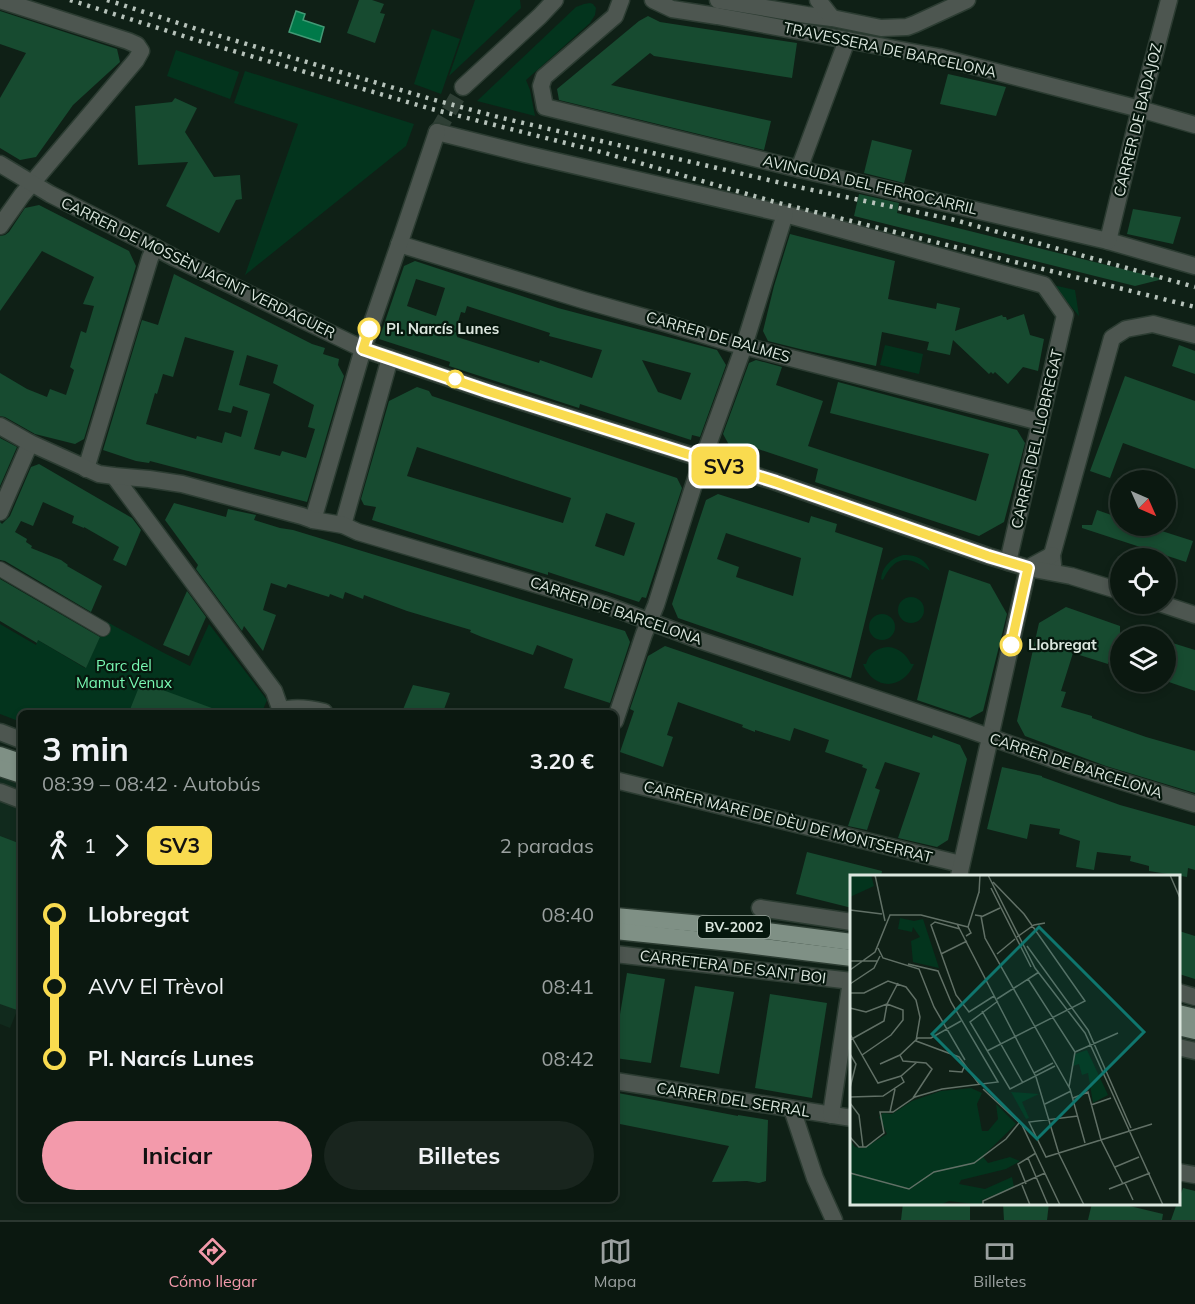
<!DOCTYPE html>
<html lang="es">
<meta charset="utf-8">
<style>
body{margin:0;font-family:Mulish,sans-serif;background:#19251e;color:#f1f3f6;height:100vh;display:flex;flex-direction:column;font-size:22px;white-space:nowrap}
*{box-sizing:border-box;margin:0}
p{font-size:20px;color:#9aa09f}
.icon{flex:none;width:33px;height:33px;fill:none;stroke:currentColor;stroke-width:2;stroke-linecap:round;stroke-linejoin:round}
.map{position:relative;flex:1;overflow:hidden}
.sheet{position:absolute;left:18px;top:710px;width:600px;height:492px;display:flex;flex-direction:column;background:#0b1810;border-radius:9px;box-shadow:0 3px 9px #0003,0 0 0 2px #2b3730}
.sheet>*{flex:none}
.badge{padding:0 12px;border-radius:9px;font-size:21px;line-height:39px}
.needle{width:39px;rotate:135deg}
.fabs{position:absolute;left:1110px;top:470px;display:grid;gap:12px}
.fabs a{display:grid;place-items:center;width:66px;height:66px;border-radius:50%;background:#0b1810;box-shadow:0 3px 9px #0003,0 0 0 2px #2b3730;font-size:30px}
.map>.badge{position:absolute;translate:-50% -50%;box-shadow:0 0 0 3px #fff}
.legs{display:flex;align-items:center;gap:9px;height:66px;padding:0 24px;font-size:20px}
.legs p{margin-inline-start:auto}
.summary{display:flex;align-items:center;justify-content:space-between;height:102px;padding:0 24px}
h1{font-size:33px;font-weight:700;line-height:45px}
.primary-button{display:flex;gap:12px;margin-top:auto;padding:12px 24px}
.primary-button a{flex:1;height:69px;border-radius:36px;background:#f39aab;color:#111;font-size:24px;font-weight:700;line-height:69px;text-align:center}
.primary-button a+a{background:#19251e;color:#f1f3f6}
ul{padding:0 24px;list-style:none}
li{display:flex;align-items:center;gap:21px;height:72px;font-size:22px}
li i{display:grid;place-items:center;width:9px;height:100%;margin:0 8px;background:currentColor}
li i::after{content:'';width:15px;height:15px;margin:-8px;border:4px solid;border-radius:50%;background:#0b1810}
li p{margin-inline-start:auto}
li:first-child i{background:linear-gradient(#0000 50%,currentColor 0)}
li:last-child i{background:linear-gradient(currentColor 50%,#0000 0)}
.dock{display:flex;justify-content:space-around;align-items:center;height:84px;border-top:2px solid #2b3730;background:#0b1810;font-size:16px;color:#9aa09f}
.dock a{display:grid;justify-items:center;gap:3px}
.dock .on{color:#f39aab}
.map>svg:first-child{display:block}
</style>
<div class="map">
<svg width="1195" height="1220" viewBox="0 0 1195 1220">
<rect width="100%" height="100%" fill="#0f2016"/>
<path fill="#112a1d" d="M0 774 21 782V1001L10 1028 0 1024Z"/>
<g fill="#03341d">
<path d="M475 0H520L521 8 449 76Z"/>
<path d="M590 3 593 4 596 8 595 15 590 23 526 80 530 90 535 116 477 101 576 7 584 4Z"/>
<path d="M432 29 460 39 441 94 414 84Z"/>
<path d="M176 50 239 72 230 99 167 76Z"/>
<path d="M245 71 414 124 406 146 245 275 298 124 234 103Z"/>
<path d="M1053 285 1075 290 1079 316Z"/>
<path d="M885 345 923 354 919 374 880 365Z"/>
<path d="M903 555C915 554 926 559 930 571 910 556 895 554 883 580L881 579C882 567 891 558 903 555Z"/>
<circle cx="911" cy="610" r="13"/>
<circle cx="882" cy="627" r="13"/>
<path d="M107 622 164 653 190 666 209 624 267 700 262 712H21V722L0 714V624L36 645 38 640 85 668Z"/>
<path d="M888 647C899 648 906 654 911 664H914C903 690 874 691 863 664H866C869 653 877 648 888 647Z"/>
</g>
<path fill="#007949" stroke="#429a76" stroke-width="1.5" d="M296 11 305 14 303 20 324 27 320 42 289 32Z"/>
<g fill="#174b30" fill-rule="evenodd">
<path d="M359 0H372L384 4 380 13 385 14 375 43 347 33Z"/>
<path d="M0 11 117 49 120 62 73 105 36 157 20 160 0 148V98L26 53 0 44Z"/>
<path d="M648 16 660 22 797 43 792 78 654 56 650 53 611 85 771 121 764 150 559 100 557 89 639 21Z"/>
<path d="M948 74 1006 87 996 116 940 104Z"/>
<path d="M175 98 197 108 185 132 214 177 240 175 242 199 236 200 219 233 166 206 188 162 138 165 135 106 172 102Z"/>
<path d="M872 140 912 150 904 183 864 173Z"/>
<path d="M859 194 899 203 897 213 1163 279 1135 286 854 216Z"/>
<path d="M39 205 129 251 136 266 84 439 75 444 35 434 5 417 0 416V373L27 389 47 397 50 389 66 395 74 370 70 367 81 331 86 333 94 306 83 304 94 277 42 251 0 311V236L5 235 9 232 25 208Z"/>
<path d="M1133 209 1181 217 1173 244 1127 234Z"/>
<path d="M790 234 895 261 888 299 936 309 937 303 960 308 955 331 1002 315 1003 317H1006L1007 320 1024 314 1030 335 1044 339 1038 371 1023 367 1008 384 995 372 993 374 991 372 989 374 953 340 950 355 927 350 929 342 882 332 876 366 804 350 768 341 763 331 774 286Z"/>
<path d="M415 261 558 308 717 350 726 365 700 437 692 435 691 440 580 404 579 408 449 366 450 362 379 339 404 266ZM416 279 445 288 436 316 407 306ZM467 306 550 333 549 336 602 350 592 378 540 360 539 363 457 337 458 333 455 332 461 312 465 313ZM642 360 691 373 681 400 658 392Z"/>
<path d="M174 274 312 344 325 348 323 354 339 359 338 365 344 376 307 502 150 461 149 463 136 461 103 450 142 320 158 325ZM185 337 234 351 218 410 231 413 233 406 248 411 241 437 225 432 222 443 197 436 196 439 146 424 155 393 157 394 163 374 173 377ZM247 355 278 365 273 383 314 405 308 427 315 429 306 458 282 451 280 456 254 449 270 394 239 385Z"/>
<path d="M1179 345 1195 351V374L1172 366Z"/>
<path d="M756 360 782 367 776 385 823 401 808 446 976 501 989 454 830 413 838 382 1017 430 1025 443 1004 522 979 536 815 482 818 469 755 448 750 460 734 454 723 434 749 363Z"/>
<path d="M1125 376 1195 401V469L1123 443 1110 478 1090 471Z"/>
<path d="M417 387 429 391 432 396 677 478 682 488 646 598 642 597 639 602 548 572V575L372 520 376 507 364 505 361 499 389 401ZM417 447 571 498 563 523 407 476ZM606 513 635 523 624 556 595 546Z"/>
<path d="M0 438 17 447 0 486Z"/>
<path d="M39 464 132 518 141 530 126 566 113 560 119 547 84 527V528L72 523 74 516 43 502 33 526 21 521 15 532 27 539 26 542 32 546 31 548 61 560 68 565 67 566 102 586 91 612 5 561 0 560V522L2 524 10 516 31 467Z"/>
<path d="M718 494 809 523 811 516 837 524 835 532 883 548 851 678 678 618 672 604 699 521 706 500ZM726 533 801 558 793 596 736 577 739 567 717 559Z"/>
<path d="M174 503 226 517 228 509 256 515 254 520 280 528 293 530 625 631 630 642 610 703 564 688 573 659 537 645 533 655 482 637 470 632 471 630 407 611 364 595 363 599 345 592 343 599 330 594 329 597 288 584 286 588 271 583 263 610 276 615 263 651 244 626 242 631 196 569 198 565 165 520Z"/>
<path d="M1097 510 1120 518V525H1143L1193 541 1186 562 1082 528V525H1092Z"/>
<path d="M949 570 990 584 1007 614 983 711 970 718 917 700Z"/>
<path d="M0 579 100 637 86 668 38 640 37 643 0 621Z"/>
<path d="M187 591 206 617 189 656 163 645Z"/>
<path d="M1066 607 1120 626V666L1108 662V664L1073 653 1061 691 1066 692 1061 707 1092 716V718L1146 737 1195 751V793L1106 766 1025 736 1017 721 1039 623Z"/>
<path d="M1166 641 1195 650V691L1166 681Z"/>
<path d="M665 646 932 738 933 735 960 745 967 759 948 840 937 847 898 838 920 773 885 762 875 788 880 790 867 830 848 826 867 769 862 767 863 765 825 752 829 740 794 728 790 741 755 730V732L742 727 743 725 678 702 667 735 673 737 663 767 620 752 634 711 630 709 648 656Z"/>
<path d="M141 682 220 711V712H129Z"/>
<path d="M413 685 450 693 443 712H402Z"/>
<path d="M1002 767 1042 776V777L1120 805 1195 826V870L1188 868 1187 877 1149 871V866L1130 861 1131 856 1097 852 1094 870 1076 867 1080 841 1059 834 1060 829 1030 824 1027 839 987 829Z"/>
<path d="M0 836 21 844V1001L17 1010 0 1004Z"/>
<path d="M807 852 882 871 881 876H852V908L796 894Z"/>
<path d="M1179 931 1195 936V979L1179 974Z"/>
<path d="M627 973 665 979 651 1063 615 1058V1044Z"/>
<path d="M695 986 734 992 719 1074 680 1067Z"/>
<path d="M770 994 827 1003 812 1098 755 1088Z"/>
<path d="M618 1093 738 1116V1115L768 1120 766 1181 759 1183 747 1181 712 1182 729 1146 615 1123V1101Z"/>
<path d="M1183 1188 1195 1191V1220H1171L1177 1203H1179V1199Z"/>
<path d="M903 1203H970V1220H901Z"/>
<path d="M1003 1203H1049L1047 1220H1004Z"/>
<path d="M1092 1203H1117L1163 1214 1162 1220H1088Z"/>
</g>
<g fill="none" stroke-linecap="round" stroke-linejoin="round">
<path stroke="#2e3e34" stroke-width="16" stroke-dasharray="16 8" stroke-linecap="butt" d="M437 132 463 87"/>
<defs>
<path id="pedestrian" d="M0 569 103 629"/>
<g id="minor">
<path d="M621 0 615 16 544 77 541 86 545 107 799 169 1108 241 1195 266"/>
<path d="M653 0 672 9 717 16 939 57 1140 109 1195 125"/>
<path d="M718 0 807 15 832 18 881 28 907 27 915 24 967 0"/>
<path d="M818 0 832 18"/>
<path d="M463 87 540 16 555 0"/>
<path d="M437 132 525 154 785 214 1044 285 1065 315 1008 562"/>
<path d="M799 169 847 40"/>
<path d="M0 226 22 195 136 60 141 51 137 45 128 41 0 0"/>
<path d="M1108 241 1140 109 1169 0"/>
<path d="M399 244 583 300 665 323 731 343 744 346 1040 422"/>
<path d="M86 469 150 258 155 247"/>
<path d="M114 476 274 691 281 711"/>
<path d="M0 512 30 443"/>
<path d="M313 520 363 349"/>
<path d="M343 525 390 358"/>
<path d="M1053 565 1052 555 1112 338 1126 329 1153 324 1195 335"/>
<path d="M281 711C293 706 312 709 324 712"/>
<path d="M615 721 644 634 656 605 696 478 744 346 785 214"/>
<path d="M0 732 21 740"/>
<path d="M615 780 961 864"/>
<path d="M0 792 21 800"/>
<path d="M959 876 1028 568 1052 555"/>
<path d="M760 908 852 922"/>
<path d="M615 954 852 981"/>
<path d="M1178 992 1195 997"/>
<path d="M1178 1047 1195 1051"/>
<path d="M615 1081 852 1118"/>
<path d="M792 1109 815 1178 834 1220"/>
<path d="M831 1115 851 981"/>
<path d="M1178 1172 1195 1175"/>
</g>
<g id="tertiary">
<path d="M0 164 50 194 137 238 175 258 363 349 487 391 776 482 988 556 1028 568 1071 576 1120 591"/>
<path d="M363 349 403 233 437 132"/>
<path d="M0 426 30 443 99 474 114 476 149 479 182 484 302 516 313 520 343 525 358 532 603 604 702 641 961 727 1072 766 1195 804"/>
<path d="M1159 603 1195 615"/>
</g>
<g id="primary">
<path d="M0 755 21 762"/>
<path d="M0 768 21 775"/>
<path d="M615 916 736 927 852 942"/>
<path d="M615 931 731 943 852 958"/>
<path d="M1178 1013 1195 1017"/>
<path d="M1178 1027 1195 1031"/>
</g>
</defs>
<use href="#pedestrian" stroke="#2c3c32" stroke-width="16"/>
<use href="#minor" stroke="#2c3c32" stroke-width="19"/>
<use href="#tertiary" stroke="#2c3c32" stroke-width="19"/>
<use href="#primary" stroke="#2c3c32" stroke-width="19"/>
<use href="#pedestrian" stroke="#4d5650" stroke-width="14"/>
<use href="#minor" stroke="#4d5650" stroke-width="16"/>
<use href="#tertiary" stroke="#4d5650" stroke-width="16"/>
<use href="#primary" stroke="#7f9085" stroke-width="16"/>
<g stroke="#b6c2ba" stroke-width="4.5" stroke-dasharray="3 6" stroke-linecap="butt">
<path d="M70 0 196 40 428 108 605 153 775 202 1195 307"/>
<path d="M107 0 203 31 431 99 502 118 803 188 955 220 1195 287"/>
</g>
</g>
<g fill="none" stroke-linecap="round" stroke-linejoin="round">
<defs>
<path id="line-1" d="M369 329 363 349 487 391 776 482 988 556 1028 568 1011 645"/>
</defs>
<use href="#line-1" stroke="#fff" stroke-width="14"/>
<use href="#line-1" stroke="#f9db4f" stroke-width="9"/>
</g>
<g fill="#fff" stroke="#f9db4f" stroke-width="3">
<circle cx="369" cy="329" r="10"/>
<circle cx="455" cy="379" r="8"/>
<circle cx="1011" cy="645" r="10"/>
</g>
<g text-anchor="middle" stroke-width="4.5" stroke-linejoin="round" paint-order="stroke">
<rect fill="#06170d" stroke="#9ca9a0" stroke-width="1.5" x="698" y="916" width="72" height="22" rx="4.5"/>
<g font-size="14" font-weight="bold" fill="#dce7df">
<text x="734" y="932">BV-2002</text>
</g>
<g font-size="15" fill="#dce7df" stroke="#06170d">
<text transform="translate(890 50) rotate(12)" y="5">TRAVESSERA DE BARCELONA</text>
<text transform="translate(1138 120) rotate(-76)" y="5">CARRER DE BADAJOZ</text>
<text transform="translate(870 185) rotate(13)" y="5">AVINGUDA DEL FERROCARRIL</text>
<text transform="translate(198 268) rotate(26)" y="5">CARRER DE MOSSÈN JACINT VERDAGUER</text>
<text transform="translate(718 337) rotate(16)" y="5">CARRER DE BALMES</text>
<text transform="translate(1037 439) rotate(-77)" y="5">CARRER DEL LLOBREGAT</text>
<text transform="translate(616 611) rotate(19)" y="5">CARRER DE BARCELONA</text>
<text transform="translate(1076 766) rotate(18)" y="5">CARRER DE BARCELONA</text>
<text transform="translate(788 822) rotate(14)" y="5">CARRER MARE DE DÈU DE MONTSERRAT</text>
<text transform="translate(733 967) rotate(7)" y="5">CARRETERA DE SANT BOI</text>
<text transform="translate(733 1100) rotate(9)" y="5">CARRER DEL SERRAL</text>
</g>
<g font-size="15" font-weight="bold" fill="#dce7df" stroke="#06170d" text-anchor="start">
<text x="386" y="334">Pl. Narcís Lunes</text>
<text x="1028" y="650">Llobregat</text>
</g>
<g font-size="15" fill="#79f8b3" stroke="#06170d">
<text x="124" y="671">Parc del<tspan x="124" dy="17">Mamut Venux</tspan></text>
</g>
</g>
<g transform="translate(850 875)">
<rect width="330" height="330" fill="#0f2016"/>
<path d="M0 0H21L24 11 0 22ZM50 43 64 46 73 44 89 93 63 87 61 66 70 62 63 52 62 57 48 54ZM237 175 258 220 243 228 238 198 232 200 229 189 223 191 225 179ZM121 213 132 218 127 229 132 256H138L148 244 146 229 166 249 133 281 134 283 138 288 160 282 170 286 156 294 111 305 109 309 135 314 162 302 164 312 132 325V330L99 326 90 330H0V265L5 272 14 273 37 259 29 242 33 238 42 239 62 226 91 216ZM161 217 189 219 172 227 179 243 176 244Z" fill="#03341d"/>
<path fill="none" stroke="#617066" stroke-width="1.5" d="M25 0 35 46M138 0 185 93 235 158 313 330M320 0 330 23M141 13 181 92M129 18 130 0M0 35 32 39M125 40 131 41 135 63 220 214 235 268M131 42 150 33M107 49 186 202 209 279 234 330M110 54 85 47 81 50 106 120 119 137 144 121M116 61 121 58 118 52 129 17M167 62 184 50 195 48M177 71 238 155 281 253M28 73 33 83 69 94 84 132 115 185M91 79 117 66M147 79 165 64M0 86H28M0 95 25 77 40 40H71L118 52M178 104 225 177M0 109 24 93 30 81M0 118H14L38 106 56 112 66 125 70 142 66 166 109 182 129 209M147 124 189 97M148 126 120 147 160 214 205 191M0 133 16 137 37 129M132 136 173 208M0 159 28 208 51 201 67 187M0 165 34 146 37 129 48 108M137 176 235 126 174 39 143 7M225 177 268 158M0 179 6 189 0 213M12 180 41 160 53 145V135L37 129M50 180 53 186 76 188 82 194 63 223M30 189 50 180 68 163H81L111 146M99 196 112 197 115 190M184 198 203 188M219 212 225 177M133 214 172 250 210 330M0 222 33 221 54 207 51 201M223 223 238 217 251 265 273 309M0 228 9 240 13 272M195 229 221 216M241 230 261 223M40 237 45 214M228 241 179 247 196 282 302 249M0 262 9 272H16L34 258 30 237H43L65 222 92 214 148 207 101 127 88 96 58 89M178 283 198 330M265 292 289 282M0 298 59 314 84 297 124 288 156 264 169 248M275 308 283 325M176 309 168 289 186 278M172 310 180 330M259 314 300 298M133 330V326L195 298"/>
<path fill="#0f766e" fill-opacity="0.15" stroke="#0f766e" stroke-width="3" d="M189 52 294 157 187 264 82 159Z"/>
<rect width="330" height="330" fill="none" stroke="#dce7df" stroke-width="3"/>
</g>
</svg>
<div class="fabs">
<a><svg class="needle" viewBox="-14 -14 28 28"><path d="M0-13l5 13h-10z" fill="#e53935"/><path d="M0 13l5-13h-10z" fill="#9aa09f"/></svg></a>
<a><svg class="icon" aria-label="locate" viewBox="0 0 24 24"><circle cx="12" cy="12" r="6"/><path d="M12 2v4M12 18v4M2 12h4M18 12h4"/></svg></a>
<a><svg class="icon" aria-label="layers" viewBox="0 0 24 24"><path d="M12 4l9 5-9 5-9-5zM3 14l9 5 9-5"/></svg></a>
</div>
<b class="badge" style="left:724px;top:466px;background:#f9db4f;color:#111">SV3</b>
<section class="sheet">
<div class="summary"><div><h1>3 min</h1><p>08:39 – 08:42 · Autobús</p></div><b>3.20 €</b></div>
<div class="legs"><svg class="icon" aria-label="walk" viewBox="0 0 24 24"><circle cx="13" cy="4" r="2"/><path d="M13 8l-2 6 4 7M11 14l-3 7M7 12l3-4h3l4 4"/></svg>1<svg class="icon" aria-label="forward" viewBox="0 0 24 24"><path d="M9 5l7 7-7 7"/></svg><b class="badge" style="background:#f9db4f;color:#111">SV3</b><p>2 paradas</p></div>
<ul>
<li><i style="color:#f9db4f"></i><b>Llobregat</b><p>08:40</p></li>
<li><i style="color:#f9db4f"></i><span>AVV El Trèvol</span><p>08:41</p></li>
<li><i style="color:#f9db4f"></i><b>Pl. Narcís Lunes</b><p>08:42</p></li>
</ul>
<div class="primary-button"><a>Iniciar</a><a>Billetes</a></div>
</section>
</div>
<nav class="dock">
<a class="on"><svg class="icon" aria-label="directions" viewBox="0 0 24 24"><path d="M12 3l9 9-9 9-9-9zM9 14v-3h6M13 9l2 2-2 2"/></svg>Cómo llegar</a>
<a><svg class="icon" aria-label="map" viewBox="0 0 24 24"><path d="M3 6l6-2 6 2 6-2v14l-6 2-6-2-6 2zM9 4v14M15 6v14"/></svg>Mapa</a>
<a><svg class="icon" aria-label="tickets" viewBox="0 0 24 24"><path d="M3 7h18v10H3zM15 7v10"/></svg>Billetes</a>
</nav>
